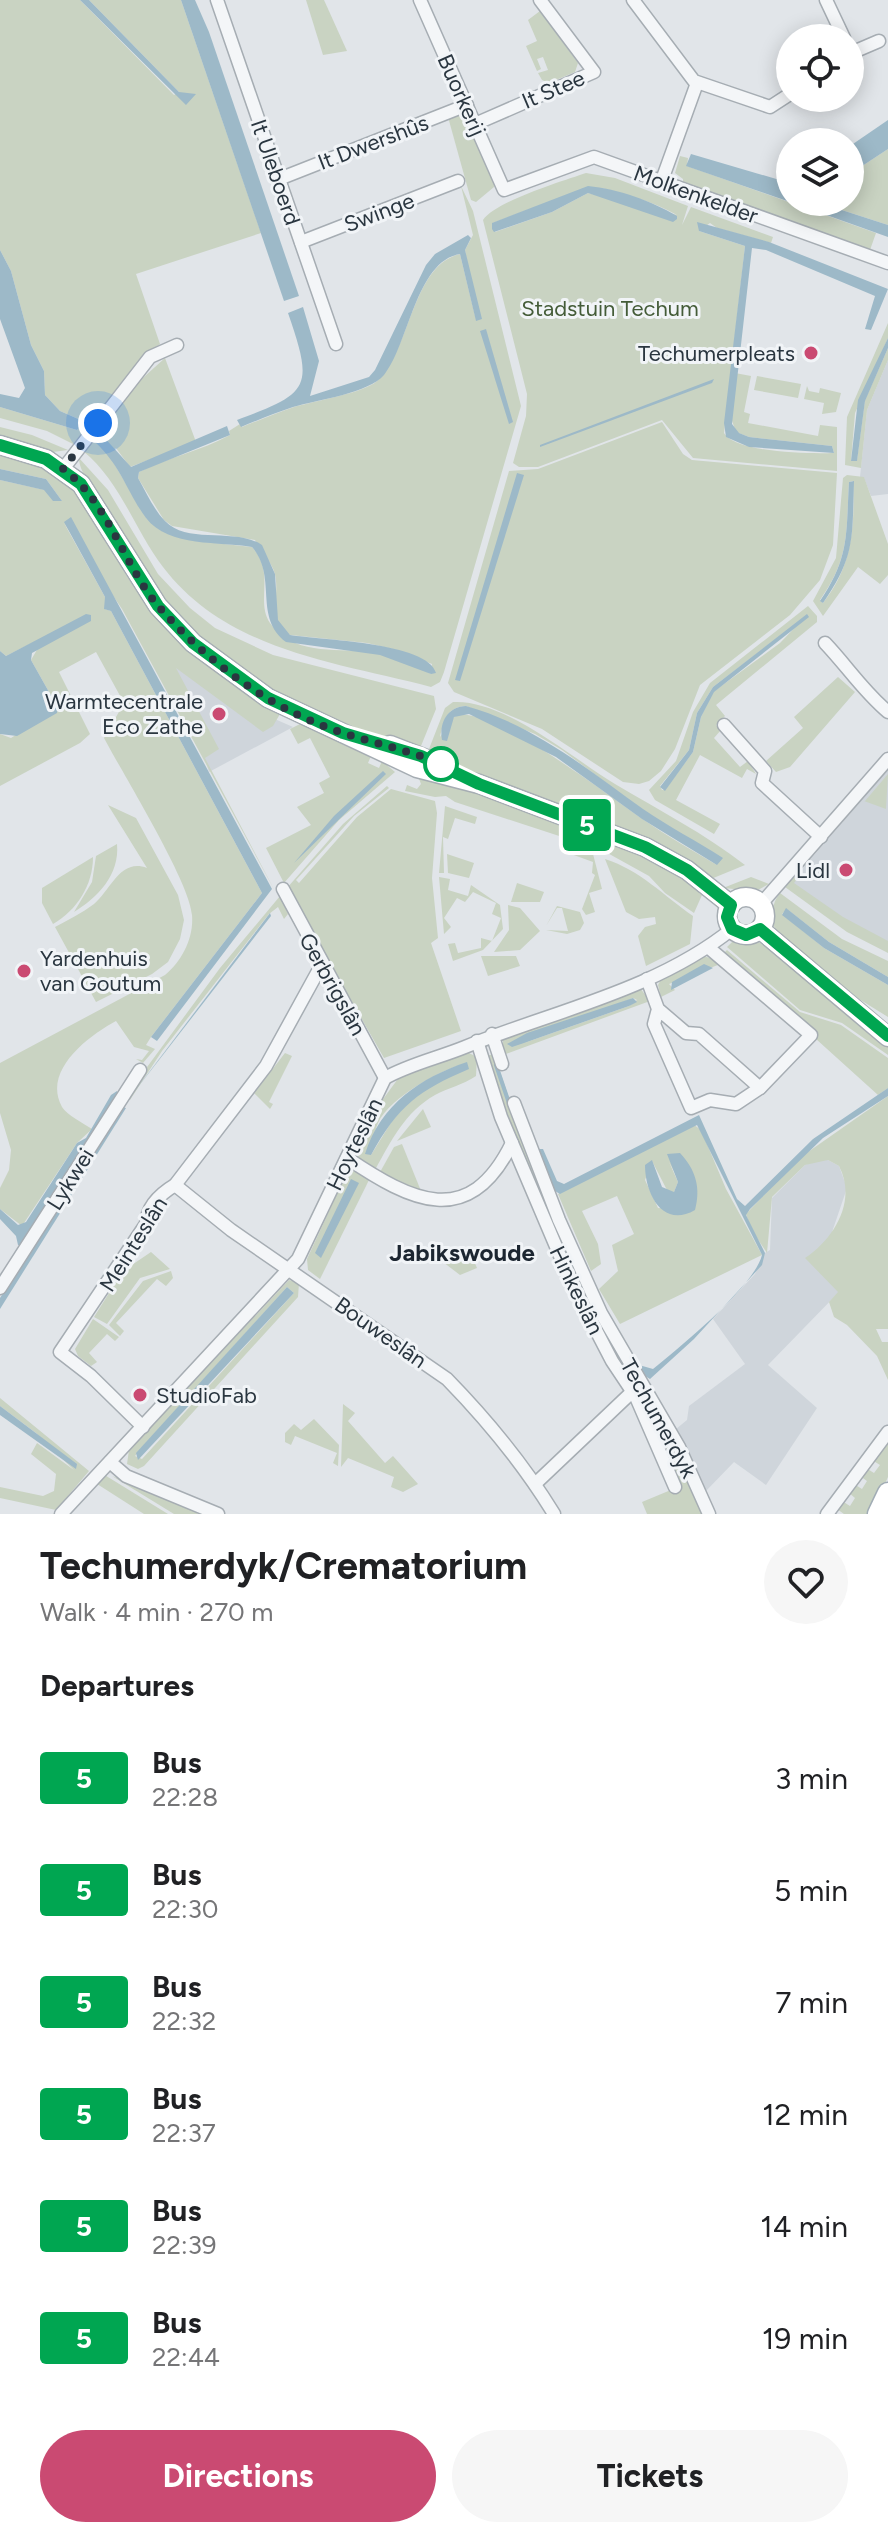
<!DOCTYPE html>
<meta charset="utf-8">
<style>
body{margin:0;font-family:Figtree,sans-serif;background:#f6f6f6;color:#202124;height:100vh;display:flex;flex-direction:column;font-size:30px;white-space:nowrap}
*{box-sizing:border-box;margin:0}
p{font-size:26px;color:#757577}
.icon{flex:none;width:44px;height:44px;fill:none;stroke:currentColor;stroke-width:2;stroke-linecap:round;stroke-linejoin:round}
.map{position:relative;height:1514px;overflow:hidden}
.details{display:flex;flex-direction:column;background:#fff;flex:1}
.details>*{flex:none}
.badge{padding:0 16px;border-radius:6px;font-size:28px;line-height:52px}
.fabs{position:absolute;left:776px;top:24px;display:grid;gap:16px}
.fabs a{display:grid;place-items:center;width:88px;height:88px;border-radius:50%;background:#fff;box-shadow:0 4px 20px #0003;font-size:40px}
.you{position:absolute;width:40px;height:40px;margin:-20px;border:6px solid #fff;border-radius:50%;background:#1a73e8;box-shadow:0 0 0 12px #1a73e833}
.map>.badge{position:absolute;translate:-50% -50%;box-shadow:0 0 0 4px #fff}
h2{padding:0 40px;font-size:30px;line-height:72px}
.round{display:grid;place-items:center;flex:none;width:84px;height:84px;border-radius:42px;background:#f6f6f6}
.overview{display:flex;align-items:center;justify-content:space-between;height:136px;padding:0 40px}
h1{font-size:38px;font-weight:700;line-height:60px}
.cta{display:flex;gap:16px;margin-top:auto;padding:16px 40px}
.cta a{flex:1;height:92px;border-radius:48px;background:#ca4a72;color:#fff;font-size:32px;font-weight:700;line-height:92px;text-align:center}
.cta a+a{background:#f6f6f6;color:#202124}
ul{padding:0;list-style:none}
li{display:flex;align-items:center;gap:24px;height:112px;padding:0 40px}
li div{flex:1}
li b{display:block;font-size:30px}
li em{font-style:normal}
li .badge{min-width:88px;font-weight:700;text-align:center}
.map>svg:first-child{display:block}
</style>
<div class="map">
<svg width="888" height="1514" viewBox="0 0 888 1514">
<rect width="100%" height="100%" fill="#e1e5e9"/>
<g fill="#cfd5db">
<path d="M888 360V494L871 496 864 478 860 477 867 410Z"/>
<path d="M168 645 268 716 293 727 209 772Z"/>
<path d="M888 770V947L789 884Z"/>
<path d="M817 1160H828L839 1166 847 1188 830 1238 819 1249 839 1292 768 1365 817 1408 766 1485 734 1462 705 1492 676 1429 687 1420 689 1406 745 1364 713 1319 755 1274 765 1253 770 1250 772 1198 805 1165Z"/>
</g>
<g fill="#c9d3c2" fill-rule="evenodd">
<path d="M0 0H80L174 95 179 92 89 0H181L261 233 136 274 160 344 145 355 73 444 47 431 0 418V407L77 430 85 422 60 411 45 395 44 371 31 345 11 271 0 250Z"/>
<path d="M306 0H324L347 51 323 55Z"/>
<path d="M540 11 578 63 575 72 549 83 542 80 538 73 548 70 543 57 537 59 541 69 537 71 526 46 537 41 528 20Z"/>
<path d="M459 115 466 118 494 182V187L476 202 471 200 448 117Z"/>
<path d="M888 149V225L817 202H850V174Z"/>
<path d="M680 156 688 158 687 166 876 233 870 250 683 183V179L675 173Z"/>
<path d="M586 173 615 178 688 206 682 225 691 207 773 237 771 243 717 228 710 223 699 231 745 246 724 433C736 453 811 454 834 453L832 446 749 437 736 432 731 418 735 373 751 376 744 412 750 414 748 423 818 436 820 425 837 427V471L693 458 662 420 538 467H519L513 463 526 416 527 394 483 220C496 201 563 181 586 173ZM602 188C628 195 654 202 677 215L588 193 552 212 495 232 493 223 554 200Z"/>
<path d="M461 186 473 211 521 406 444 672 440 682 431 687C335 662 227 651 163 567 134 529 121 482 83 451L135 385 165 358 196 442 130 467 116 448 109 455 147 519 196 541 252 547C276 573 255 601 270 623 292 655 333 648 367 652 389 655 413 663 431 674L432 664 397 650 367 643 290 635C267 619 280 597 275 574 272 563 261 550 255 540L172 526 164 520 138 478 139 472C168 457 201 451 230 435L229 431 240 424 242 427C259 420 277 413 294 407 314 401 364 393 377 381 411 349 412 265 460 254L476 320 465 250 473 235Z"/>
<path d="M888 323V338L855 413 851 461 857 460 865 400 888 348V360L867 410 861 468 845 465 847 417Z"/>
<path d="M757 376 801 384 798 398 754 390Z"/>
<path d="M807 386 809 391 819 393 820 388 841 393 836 412 822 414 824 403 804 399Z"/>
<path d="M662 422 683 454 692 460 837 473 833 545 820 580 790 615 700 685 675 749 661 771 649 781 639 784 623 782 542 729 454 692 448 683 509 471 538 469Z"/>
<path d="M0 427 32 435 68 450 53 452 0 436Z"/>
<path d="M0 454C22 460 44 465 63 478 97 502 109 553 133 585 173 639 223 680 280 714L273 726 263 732 176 668 219 749 205 758 276 893 122 609 64 523 105 597V609L111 611 262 893 151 1037 146 1045 155 1049 143 1063 136 1059 142 1060 149 1051 134 1047 116 1021C88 1036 42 1071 62 1107 67 1115 83 1123 92 1129L77 1143 22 1226 0 1209V1188L9 1170 11 1150 0 1113V1063L165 975C182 961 194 938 192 915 190 882 123 774 104 738L124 703 96 652 59 672 90 734 80 743 0 786V734L11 738 58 708 31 660 38 648 32 643 6 656 0 651V480L45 490 62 501 46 479 0 469Z"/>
<path d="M79 458 108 490 158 574 190 608 215 628 273 655 434 696 436 709 421 746 414 749C268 702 180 649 108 509 100 492 79 476 79 458Z"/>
<path d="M847 475 864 477 888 544V575L880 584 858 567 823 616 813 601 836 558 843 478ZM853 481C855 527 852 567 823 603L820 600C850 557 846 533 849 482Z"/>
<path d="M808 606 817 616V622L716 705 725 716 716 725 721 730 714 738 740 767 748 761 756 774 747 769 742 778 700 755 676 800 720 824 714 834 655 800 649 790 676 761 693 712 710 683ZM807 615 780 643 713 692 701 717 693 752 665 790H662L660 786 689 750 697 713 713 687Z"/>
<path d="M838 677 855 692 790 767 776 772 766 761 803 728 794 717Z"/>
<path d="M453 702C505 699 573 759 615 784 659 810 705 834 745 865L711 879 468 772 429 749 445 708ZM466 706 535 734 562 750 717 865C692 850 667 836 644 820 614 800 485 699 454 717L440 737C444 720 447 707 466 706Z"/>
<path d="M300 724 360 747 371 756 368 763 379 768 382 761 395 772 339 820 284 883 266 848 311 825 297 807 324 793 319 783 330 777 310 738 298 744 290 729Z"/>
<path d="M888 774 886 809 864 801H865Z"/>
<path d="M418 776 460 785 656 860 702 889 699 893 702 895 694 913 665 893 649 876 602 850 455 802 446 796 435 797 405 791 407 785 417 789 421 784Z"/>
<path d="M387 786 389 788 354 816 296 880 299 883 357 817 391 789 435 801 437 813 432 878 438 938 431 943 461 1031 384 1058 287 888 343 824Z"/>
<path d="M108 805 136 818 178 895 184 920 180 939 168 962 152 974 96 1002 55 927C68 920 82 913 94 904 111 890 120 858 147 868Z"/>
<path d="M445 806 477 817 475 824 455 818 448 839 443 837 444 873H439Z"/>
<path d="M117 844C120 875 97 898 74 912L92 882 96 856Z"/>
<path d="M573 848 593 854 602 889 589 893 595 912 586 915 582 909 595 875 592 873 593 862 571 854Z"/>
<path d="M447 854 474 863 469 878 448 873Z"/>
<path d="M93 857C93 885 77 910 53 924L42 903V888Z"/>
<path d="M605 859C640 870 664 896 693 916L690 944 646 966 638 936 645 927 656 924 655 917 639 919 626 912Z"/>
<path d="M798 872 802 873 794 883 843 917 888 941V953L847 932 785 887Z"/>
<path d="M439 877 450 879 448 890 468 896 471 885 500 905 503 929 483 950 453 961 448 944 455 943 458 953 481 948V938L492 941 501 918 492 914 496 903 473 892 465 902 457 898 444 918 451 927 444 934Z"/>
<path d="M751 877 769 884 756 891 723 888Z"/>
<path d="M517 883 544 892 540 902H511Z"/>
<path d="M780 893 842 939 888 961V977L829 942 787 909 782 914 824 948 888 985V1017L859 999 778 933C769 922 771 904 780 893Z"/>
<path d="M280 896 288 914 284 919 278 907 269 914 162 1051 130 1100 125 1097 220 968Z"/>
<path d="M508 905 520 908 540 931 520 950 494 952 509 930Z"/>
<path d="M557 906 580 912 584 923 580 930 567 934 546 930 568 931 562 908H557L546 926Z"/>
<path d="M733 941 766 943 888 1043V1055L842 1023 800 1010 727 947Z"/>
<path d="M727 950 800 1012 841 1025 888 1058V1088L878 1095 816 1039 818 1035 723 954Z"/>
<path d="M481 956H516L520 966 488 976Z"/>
<path d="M704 956 723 963 669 984 675 990 661 997 658 985 661 979Z"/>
<path d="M640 988 650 1001 503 1055V1037ZM633 998 637 1000 629 1006 524 1043Z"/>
<path d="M467 1052 477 1057 476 1076C463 1085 448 1088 435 1095 405 1112 391 1141 375 1170L357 1158 378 1106 400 1076ZM467 1063 412 1098 392 1121 371 1155C373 1145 374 1132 378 1123 390 1097 442 1069 467 1063Z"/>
<path d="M285 1053 292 1056 269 1102 273 1104 270 1109 254 1093Z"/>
<path d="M494 1054 519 1127 634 1381C600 1363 504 1106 486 1056Z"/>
<path d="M888 1096V1329H876L882 1342H888V1380L877 1356 847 1325 834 1317 829 1302 838 1292 805 1258C835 1238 857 1200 839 1166L828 1160 805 1165 772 1197 767 1253 751 1229 746 1214 798 1159Z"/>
<path d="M423 1109 431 1127 397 1141Z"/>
<path d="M693 1124 701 1130 726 1189 762 1255 620 1324 599 1289 618 1271 612 1245 634 1234 617 1196 582 1211 598 1244 601 1264 591 1271 558 1194ZM652 1161 668 1192H674L678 1182 669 1162 695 1210 658 1208 645 1180Z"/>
<path d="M402 1144 423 1196 379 1174 394 1147Z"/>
<path d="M353 1171 370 1178 320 1279 308 1270 307 1259 344 1179Z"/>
<path d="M469 1250 477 1268 460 1275 443 1262Z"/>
<path d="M151 1252 170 1269 140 1278 107 1324 94 1317 123 1271Z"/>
<path d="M171 1271 173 1278 166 1286 157 1279 116 1323 124 1331 120 1336 109 1325 143 1281Z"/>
<path d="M289 1280 299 1283 298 1297 144 1466 138 1469 127 1464 129 1450ZM287 1287 294 1293 142 1459 135 1456Z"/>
<path d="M93 1319 119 1337 115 1341 107 1334 89 1353 97 1362 91 1366 78 1356 75 1349Z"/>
<path d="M644 1389 705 1514H647L642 1502 678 1487 638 1393Z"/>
<path d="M0 1398 89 1471 56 1510 0 1498V1487L43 1496 54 1491 56 1474 31 1454 37 1443 74 1470 36 1433 0 1406Z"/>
<path d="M343 1404 355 1413 348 1421 385 1463 393 1456 418 1484 403 1492 391 1487 394 1477 348 1458 341 1467Z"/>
<path d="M314 1419 339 1445 338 1466 333 1463 337 1453 295 1436 291 1445 285 1442V1433L294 1424 301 1430Z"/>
<path d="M888 1442V1477L871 1514H844L837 1509 842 1501 850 1506 855 1498 848 1492 854 1484 862 1489 867 1481 860 1476 866 1468 874 1473 880 1465 872 1460Z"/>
<path d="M103 1474 168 1514H144L94 1482Z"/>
<path d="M112 1476 193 1509 198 1514H174Z"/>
</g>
<g fill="#9db9c8">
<path d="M80 0H89L179 92 196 94 186 105Z"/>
<path d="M181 0H195L209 32 299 296 284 301Z"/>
<path d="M888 120V149L850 174V146Z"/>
<path d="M691 154 790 183V202L686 166Z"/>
<path d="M588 186C618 189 652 201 677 216V219L673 222 588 193 552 212 494 232 492 229V223Z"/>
<path d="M790 202H817L888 225V237Z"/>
<path d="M697 222 769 242 888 289 871 330 865 329 875 296 766 250 752 248 732 424 739 433 749 437 832 446 834 453 749 447 726 437 724 423 745 246 699 231Z"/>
<path d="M468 235 471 238 465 250 482 319 476 321 460 254C416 261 409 344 384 375 369 393 317 400 293 407 275 413 258 420 241 427L237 420C310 393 314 388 288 313L303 307 319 361 310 396 369 377 375 370 426 265 435 254Z"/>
<path d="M0 250 11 271 31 345 44 371 45 395 60 411 85 422 77 430 0 407V394L19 398 25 388 0 319Z"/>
<path d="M486 329 513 422 509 424 480 331Z"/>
<path d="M888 338V348L865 401 857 461H851L858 400Z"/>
<path d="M714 379 712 383 540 447V445Z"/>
<path d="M227 426 230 435 139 472 138 478C146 492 154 510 165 521 188 545 235 527 262 545L275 574 278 620 290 635C319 640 428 642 436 673L431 674 380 655 286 642C253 617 278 577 252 547 220 541 169 548 146 518 127 492 121 466 95 442L102 435 131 467Z"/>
<path d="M0 469 46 479 62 501H53L44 490 0 480Z"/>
<path d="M517 473 524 475 460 681 455 680Z"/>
<path d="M854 481C852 536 856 556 823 603L820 601C850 557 846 533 849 482Z"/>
<path d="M71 517 272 889 157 1041 151 1037 262 893 111 611 104 609 105 597 64 522Z"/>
<path d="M86 614 91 615V621L32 653 31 660 58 708 57 713 17 736 0 734V651L6 656Z"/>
<path d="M807 614 809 617 714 692 701 717 693 752 665 791 660 787 689 750 697 713 713 687Z"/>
<path d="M466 706C534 725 587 769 643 809 669 827 697 841 723 858L717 865 642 819 556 757 469 714 454 717 447 741 442 740C439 723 447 707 466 706Z"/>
<path d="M383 771 386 774 294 863 334 816Z"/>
<path d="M786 908 829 942 888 977V985L824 948 782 915Z"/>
<path d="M270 913 271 916 131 1096Z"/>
<path d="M704 964 713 968 671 990 672 982Z"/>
<path d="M633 998 637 1002 629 1006 524 1043 512 1047 507 1044 527 1033Z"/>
<path d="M467 1062 469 1069C419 1090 398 1106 371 1155L365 1154C381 1104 420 1078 467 1062Z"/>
<path d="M888 1088V1096L823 1138 750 1209 746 1215 765 1253 762 1265 694 1339 650 1379 645 1376 639 1365 653 1369C680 1347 754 1287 762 1255L697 1125 560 1194 555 1191 539 1149H543L557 1181 564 1184 699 1115 737 1199 745 1206 813 1139Z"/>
<path d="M117 1091 118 1096 22 1246 18 1245 16 1236 0 1219V1209L18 1225 26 1222 77 1143 86 1138 111 1095Z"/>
<path d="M123 1107 126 1108 0 1309V1298Z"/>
<path d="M680 1153C696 1170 701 1188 695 1210 662 1229 645 1193 645 1165L652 1160 662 1187 674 1192 678 1182 667 1154Z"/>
<path d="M351 1179 359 1183 321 1258 315 1253Z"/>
<path d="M287 1287 294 1293 138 1460 136 1453Z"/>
<path d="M0 1406 77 1464 76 1469 0 1415Z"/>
</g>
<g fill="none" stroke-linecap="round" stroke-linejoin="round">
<path stroke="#9db9c8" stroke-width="4" d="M496 1065 510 1106"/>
<defs>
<g id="street">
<path d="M217 0 336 344"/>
<path d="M420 0 504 190 594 157 888 263"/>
<path d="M633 0 694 81 770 107 790 94"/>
<path d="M826 0 844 38"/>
<path d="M851 53 879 41"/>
<path d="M475 124 594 72 540 0"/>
<path d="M279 179 467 105"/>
<path d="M662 180 697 83"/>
<path d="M301 242 458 181"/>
<path d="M63 469 150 357 177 345"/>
<path d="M825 643C847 666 863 691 888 712"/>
<path d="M724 725 765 771 762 783 821 837"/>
<path d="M283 889 385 1078"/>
<path d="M761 904 888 759"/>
<path d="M709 948 811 1035 760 1088"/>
<path d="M647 979 658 1009 654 1024 691 1108 710 1100 736 1104 760 1088 699 1034 686 1033 658 1009"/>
<path d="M492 1034 502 1064"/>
<path d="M477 1041 501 1117 572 1284 612 1361 636 1397 675 1487"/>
<path d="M514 1103 559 1220 601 1313 679 1447 709 1514"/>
<path d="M347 1158C411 1201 469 1231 512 1143"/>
<path d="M175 1185 231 1230 447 1379C487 1420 524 1465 554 1514"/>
<path d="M0 1288 140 1070"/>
<path d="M143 1427 91 1376 60 1352 146 1224C147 1206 160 1194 175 1185L266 1066 322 964"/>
<path d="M110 1462 126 1476 218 1514"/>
<path d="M535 1484 632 1392"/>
<path d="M61 1514 298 1259 385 1078C410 1064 438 1058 465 1047 554 1011 656 990 732 929"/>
<path d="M827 1514 888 1432"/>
</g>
<g id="secondary">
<path d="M0 445 46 459 81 484 158 606 193 643 268 698 417 768 479 784 645 847 687 870 731 905"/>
<path d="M390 745 444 766"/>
<circle cx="746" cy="916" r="19"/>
<path d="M760 929 888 1037"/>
</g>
<path id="primary" d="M878 1514 888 1493"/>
</defs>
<use href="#street" stroke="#a6adb3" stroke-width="15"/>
<use href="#secondary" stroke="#a6adb3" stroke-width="21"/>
<use href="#primary" stroke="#a1acb5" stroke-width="23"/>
<use href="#street" stroke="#f4f6f8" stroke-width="12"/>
<use href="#secondary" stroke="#fff" stroke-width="18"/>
<use href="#primary" stroke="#fff" stroke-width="20"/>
</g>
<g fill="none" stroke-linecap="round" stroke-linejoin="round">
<defs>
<path id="line" d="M0 445 46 459 81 484 158 606 193 643 268 698 343 733 421 756 479 784 645 847 687 870 731 905 727 917 732 929 746 935 760 929 888 1036"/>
</defs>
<use href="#line" stroke="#fff" stroke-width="18"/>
<use href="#line" stroke="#00a651" stroke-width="12"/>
<path stroke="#2a3640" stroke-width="8" stroke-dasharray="0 14.4" d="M98 423 63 469C109 502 123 565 159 607 208 663 272 710 343 733 376 744 409 750 441 764"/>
</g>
<g fill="#ca4a72" stroke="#f1f4f7" stroke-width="3">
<circle cx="811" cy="353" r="8"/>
<circle cx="219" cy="714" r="8"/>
<circle cx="846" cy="870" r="8"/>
<circle cx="24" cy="971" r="8"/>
<circle cx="140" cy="1395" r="8"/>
</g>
<circle fill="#fff" stroke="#00a651" stroke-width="4" cx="441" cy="764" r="16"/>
<g text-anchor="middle" stroke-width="6" stroke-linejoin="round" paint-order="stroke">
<g font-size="22" fill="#2a3640" stroke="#f1f4f7">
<text transform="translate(553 89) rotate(-23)" y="8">It Stee</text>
<text transform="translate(462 95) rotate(66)" y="8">Buorkerij</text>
<text transform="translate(373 142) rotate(-21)" y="8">It Dwershûs</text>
<text transform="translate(276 172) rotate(71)" y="8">It Uleboerd</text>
<text transform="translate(696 194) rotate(20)" y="8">Molkenkelder</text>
<text transform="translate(379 212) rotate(-21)" y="8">Swinge</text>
<text transform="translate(333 984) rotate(61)" y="8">Gerbrigslân</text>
<text transform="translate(354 1144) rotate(-64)" y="8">Hoyteslân</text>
<text transform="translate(70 1179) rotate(-58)" y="8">Lykwei</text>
<text transform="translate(133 1244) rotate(-58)" y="8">Meinteslân</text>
<text transform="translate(577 1290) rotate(64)" y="8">Hinkeslân</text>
<text transform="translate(381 1332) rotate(35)" y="8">Bouweslân</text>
<text transform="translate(659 1418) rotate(61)" y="8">Techumerdyk</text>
</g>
<g font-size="22" fill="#445c38" stroke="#f1f4f7">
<text x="610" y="316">Stadstuin Techum</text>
</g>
<g font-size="22" fill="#2a3640" stroke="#f1f4f7" text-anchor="end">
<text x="795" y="361">Techumerpleats</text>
<text x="203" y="709">Warmtecentrale<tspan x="203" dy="25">Eco Zathe</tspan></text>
<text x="830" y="878">Lidl</text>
<text x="40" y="966" text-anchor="start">Yardenhuis<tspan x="40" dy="25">van Goutum</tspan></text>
<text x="156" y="1403" text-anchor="start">StudioFab</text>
</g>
<g font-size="24" font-weight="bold" fill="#1c2631" stroke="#f1f4f7">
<text x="462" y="1261">Jabikswoude</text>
</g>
</g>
</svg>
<div class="fabs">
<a><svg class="icon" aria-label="locate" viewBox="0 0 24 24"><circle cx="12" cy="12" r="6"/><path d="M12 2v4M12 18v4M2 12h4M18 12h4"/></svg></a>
<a><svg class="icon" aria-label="layers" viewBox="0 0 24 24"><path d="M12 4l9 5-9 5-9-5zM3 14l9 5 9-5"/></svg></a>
</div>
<div class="you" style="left:98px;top:423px"></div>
<b class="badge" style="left:587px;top:825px;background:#00a651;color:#fff">5</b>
</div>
<section class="details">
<div class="overview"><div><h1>Techumerdyk/Crematorium</h1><p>Walk · 4 min · 270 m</p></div><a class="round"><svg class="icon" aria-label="heart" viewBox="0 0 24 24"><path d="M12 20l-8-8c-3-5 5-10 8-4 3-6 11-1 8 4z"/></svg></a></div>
<h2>Departures</h2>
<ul>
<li><span class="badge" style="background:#00a651;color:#fff">5</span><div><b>Bus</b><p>22:28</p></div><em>3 min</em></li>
<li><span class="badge" style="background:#00a651;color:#fff">5</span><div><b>Bus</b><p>22:30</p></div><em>5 min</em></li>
<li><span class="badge" style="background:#00a651;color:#fff">5</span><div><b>Bus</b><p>22:32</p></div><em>7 min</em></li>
<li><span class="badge" style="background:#00a651;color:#fff">5</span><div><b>Bus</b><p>22:37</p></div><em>12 min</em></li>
<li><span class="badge" style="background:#00a651;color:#fff">5</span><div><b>Bus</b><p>22:39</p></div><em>14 min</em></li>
<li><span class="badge" style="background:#00a651;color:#fff">5</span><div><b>Bus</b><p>22:44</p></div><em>19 min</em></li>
</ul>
<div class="cta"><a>Directions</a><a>Tickets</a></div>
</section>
